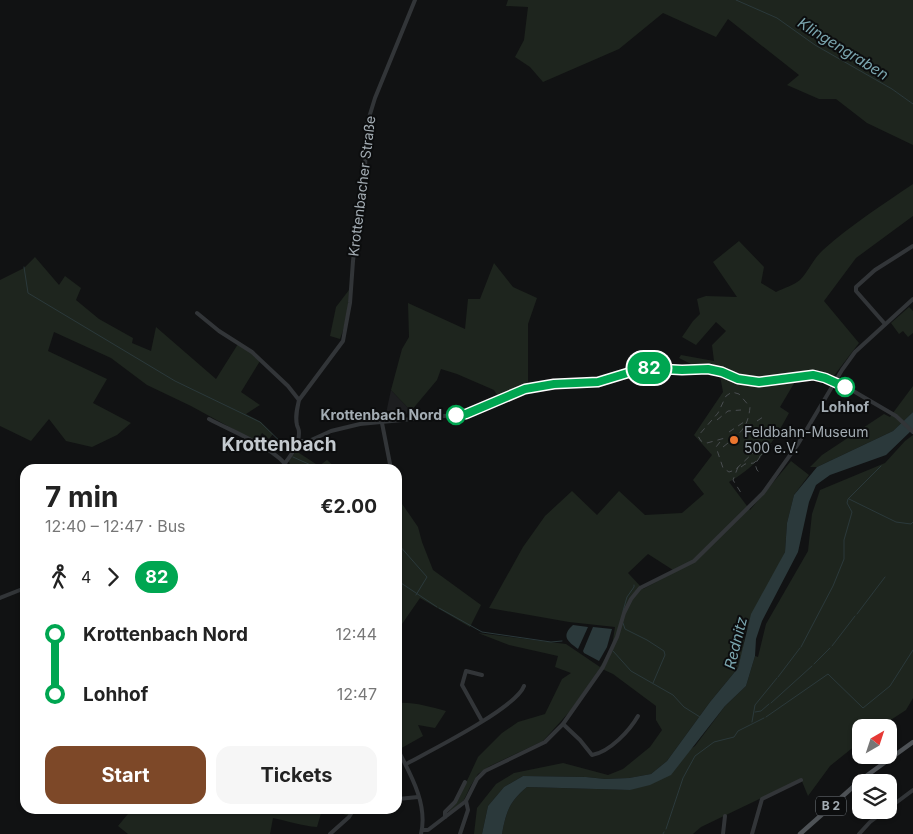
<!DOCTYPE html>
<meta charset="utf-8">
<style>
body{margin:0;font-family:Inter,sans-serif;background:#f6f6f6;color:#222;height:100vh;display:flex;flex-direction:column;font-size:19px;white-space:nowrap}
*{box-sizing:border-box;margin:0}
p{font-size:16px;color:#767676}
.icon{flex:none;width:28px;height:28px;fill:none;stroke:currentColor;stroke-width:2;stroke-linecap:round;stroke-linejoin:round}
.map{position:relative;flex:1;overflow:hidden}
.details{position:absolute;left:20px;top:464px;width:382px;height:350px;display:flex;flex-direction:column;background:#fff;border-radius:15px;box-shadow:0 1px 4px #0004}
.details>*{flex:none}
.badge{padding:0 10px;border-radius:16px;font-size:18px;line-height:32px}
.needle{width:32px;rotate:39deg}
.fabs{position:absolute;left:852px;top:719px;display:grid;gap:10px}
.fabs a{display:grid;place-items:center;width:45px;height:45px;border-radius:10px;background:#fff;box-shadow:0 1px 4px #0004;font-size:25px}
.map>.badge{position:absolute;translate:-50% -50%;box-shadow:0 0 0 2px #fff}
.legs{display:flex;align-items:center;gap:8px;height:55px;padding:0 25px;font-size:16px}
.legs p{margin-inline-start:auto}
.head{display:flex;align-items:center;justify-content:space-between;height:85px;padding:0 25px}
h1{font-size:28px;font-weight:700;line-height:38px}
.action{display:flex;gap:10px;margin-top:auto;padding:10px 25px}
.action a{flex:1;height:58px;border-radius:15px;background:#7d4828;color:#fff;font-size:20px;font-weight:700;line-height:58px;text-align:center}
.action a+a{background:#f6f6f6;color:#222}
ul{padding:0 25px;list-style:none}
li{display:flex;align-items:center;gap:18px;height:60px;font-size:19px}
li i{display:grid;place-items:center;width:8px;height:100%;margin:0 6px;background:currentColor}
li i::after{content:'';width:12px;height:12px;margin:-6px;border:4px solid;border-radius:50%;background:#fff}
li p{margin-inline-start:auto}
li:first-child i{background:linear-gradient(#0000 50%,currentColor 0)}
li:last-child i{background:linear-gradient(currentColor 50%,#0000 0)}
.map>svg:first-child{display:block}
</style>
<div class="map">
<svg width="913" height="834" viewBox="0 0 913 834">
<rect width="100%" height="100%" fill="#111213"/>
<path fill="#1d1e20" d="M391 390 411 411 401 418H385Z"/>
<g fill="#1e251e" fill-rule="evenodd">
<path d="M508 0H913V145L867 123 836 99H819L787 85 799 75 728 19 716 37 663 13 619 49 543 82 530 67 515 57 524 40 528 7 506 6Z"/>
<path d="M913 184V216L856 258 824 301 859 343 833 377 814 372 799 375 780 407 789 413C772 444 760 464 729 482L750 510 791 461 809 475 794 495 787 523 785 552 745 633 743 651 738 668 710 702 667 761 651 774 629 778 605 779 586 777 523 776 504 787 488 806 482 834H474L477 808 496 784 514 773 563 763 608 775 623 769 650 747 662 730 656 720V706L613 674 600 668 571 710 543 741 490 766 478 774 470 787 464 800 450 812 449 811 459 798 478 757 502 733 518 722 545 714 562 679 571 673 555 667 558 656 509 645 478 633 566 644 600 667 612 646 615 627 569 622 489 608 523 547 545 516 572 491 597 515 619 491 645 515 682 513 704 494 693 480 712 455 694 435 723 392 719 370 699 368 679 358 681 355 714 361 712 345 726 331 716 322 696 345 682 337 693 321 700 314 697 299 706 296 737 297 713 262 739 241 764 267 761 283 776 292C784 288 794 285 800 280 808 272 813 259 823 250 851 225 882 205 913 184ZM648 554 673 570 688 565 643 589 628 573Z"/>
<path d="M35 257 59 285 65 276 81 288 76 300 99 319 133 338 132 343 151 351 156 327 216 379 238 344 251 353 260 361 241 392 260 405 246 414 261 422 273 434 269 439 262 433 257 442 191 406 147 385 111 358 54 332 48 351 107 379 93 403 131 423 117 435 92 447 66 441 49 419 31 441 0 426V280L24 268Z"/>
<path d="M494 263 513 287 537 298 528 324V387L499 398 494 390 457 374 441 369 437 380 411 411 391 390 402 349 409 337 408 303 465 329 468 299H480Z"/>
<path d="M349 290C349 307 346 323 340 339L330 336 336 307Z"/>
<path d="M909 307 913 311V333L908 337 903 331 899 334 891 323Z"/>
<path d="M913 386V412L893 431 817 467H810L822 455 884 414 890 417Z"/>
<path d="M913 435V698L906 710 880 727 861 728V741L830 766 808 796 801 779 701 827 693 834H502C506 812 509 802 527 787L630 790 695 746 725 706 746 686 755 656 758 657 766 624 808 551 812 514 820 490 885 463 905 441Z"/>
<path d="M296 451 319 466 327 460 337 469H291L289 461Z"/>
<path d="M398 498 418 527 422 542 433 570 481 605 470 627 420 598 402 624 398 621Z"/>
<path d="M398 703C414 702 430 707 446 711L435 728 418 725 423 736 398 750Z"/>
<path d="M132 809H353L349 816 337 812 322 810 317 827C302 826 288 821 273 818L270 834H128L118 826Z"/>
</g>
<g fill="#2b393b">
<path d="M913 412V429L886 455 830 475 816 485 809 502 798 552 762 621 756 639 755 656 746 686 725 706 671 775 650 785 630 790 527 787C509 802 506 812 502 834H482L488 806 504 787 523 776 586 777 605 779 629 778 651 774 667 761 710 702 738 668 751 614 785 552 787 523 794 495 817 467 893 431Z"/>
<path d="M573 625 588 627 578 649C567 641 561 636 573 625Z"/>
<path d="M593 627 612 629 607 647 599 661 584 653 583 651Z"/>
</g>
<g fill="none" stroke-linecap="round" stroke-linejoin="round">
<g stroke="#2b393b" stroke-width="1">
<path d="M736 0 777 18 815 45 892 89 913 104"/>
<path d="M24 267 28 293 175 381 260 422 290 451"/>
<path d="M293 457 313 466 316 469"/>
<path d="M849 499 896 522 911 524 913 522"/>
<path d="M398 544 427 577 416 595"/>
<path d="M398 581 437 607"/>
<path d="M439 608 482 632 551 642 562 641"/>
<path d="M623 611 627 597 634 587V585"/>
<path d="M857 614 885 577"/>
<path d="M623 623 625 629 647 640 664 651 665 655 653 683"/>
<path d="M832 646 855 616"/>
<path d="M801 647 833 586 844 559V540L852 512 847 503 848 499 881 466"/>
<path d="M613 651 631 671 673 695 684 707 700 717"/>
<path d="M814 664 830 648"/>
<path d="M778 677 800 648"/>
<path d="M771 703 812 666"/>
<path d="M755 712 761 711 769 704"/>
<path d="M766 717 828 674 863 708 890 686 913 650"/>
<path d="M752 722 755 705 777 678"/>
<path d="M666 829 683 778 695 756 714 742 734 737 738 731 764 718"/>
<path d="M663 834 664 832"/>
</g>
<g stroke="#323538" stroke-width="4">
<path d="M197 313 219 331 252 352 288 386 299 400"/>
<path d="M885 324 856 291V287L875 270 913 246"/>
<path d="M209 419C231 431 276 448 289 469"/>
<path d="M382 423 391 469"/>
<path d="M298 441H309L331 431 360 424 465 414 525 389 547 385 598 382 639 369 651 368 683 371 708 369 722 372 738 379 759 382 813 375 835 382 855 392 896 416 913 432"/>
<path d="M280 469C288 460 299 445 299 433 299 428 298 429 297 425 295 416 297 409 299 400L343 341 350 303 353 261 365 168 367 124 375 98 415 0"/>
<path d="M0 598 25 588"/>
<path d="M482 721 462 685 466 671 482 675"/>
<path d="M563 724 580 740 592 755C610 752 630 730 638 716"/>
<path d="M398 750C411 775 428 805 421 834"/>
<path d="M406 764C430 751 516 708 524 686"/>
<path d="M398 780 400 786V799"/>
<path d="M398 799 418 797"/>
<path d="M889 808 913 790"/>
<path d="M445 817V812L455 802 465 782"/>
<path d="M422 830H428L466 801 477 779 485 771 545 742 563 724 603 667 617 637 624 613 631 599 640 588 694 561 763 493 798 444 842 370 855 352 913 299"/>
<path d="M330 834 349 817 354 809"/>
<path d="M460 834 468 810 466 801"/>
<path d="M723 834 725 816"/>
<path d="M752 834 762 799 801 780"/>
<path d="M859 834 870 822 886 810"/>
</g>
<path stroke="#4e5256" stroke-width="4.5" d="M800 834 862 779 913 742"/>
<g stroke="#494d50" stroke-width="1" stroke-dasharray="6 5" stroke-linecap="butt">
<path d="M717 420 728 411 741 410"/>
<path d="M757 421 766 415"/>
<path d="M729 432 747 420"/>
<path d="M720 442 716 447 723 468 729 472 735 470 754 452"/>
<path d="M723 447C739 434 748 429 750 407L739 394 732 392 726 396 718 413 698 436 701 441 707 443 725 438"/>
<path d="M760 457 755 464 757 470 761 474"/>
<path d="M738 467 733 480 743 496"/>
<path d="M741 467 745 464 754 463 773 442"/>
</g>
</g>
<g fill="none" stroke-linecap="round" stroke-linejoin="round">
<defs>
<path id="line-1" d="M456 415 466 414 525 389 554 384 598 382 644 368 682 370 708 369 722 372 738 379 759 382 813 375 825 378 845 387"/>
</defs>
<use href="#line-1" stroke="#fff" stroke-width="11"/>
<use href="#line-1" stroke="#00a651" stroke-width="8"/>
</g>
<g fill="#fff" stroke="#00a651" stroke-width="2.5">
<circle cx="845" cy="387" r="9"/>
<circle cx="456" cy="415" r="9"/>
</g>
<circle fill="#ec762f" stroke="#0c0d0e" stroke-width="2" cx="734" cy="440" r="5"/>
<g text-anchor="middle" stroke-width="4" stroke-linejoin="round" paint-order="stroke">
<rect fill="#0c0d0e" stroke="#767c82" stroke-width="1" x="816" y="796.5" width="30" height="19" rx="4"/>
<g font-size="12" font-weight="bold" fill="#a3acb3">
<text x="831" y="810">B 2</text>
</g>
<g font-size="14" fill="#a3acb3" stroke="#0c0d0e">
<text transform="translate(362 186) rotate(-83)" y="5">Krottenbacher Straße</text>
</g>
<g font-size="14" font-weight="bold" fill="#a3acb3" stroke="#0c0d0e">
<text x="845" y="412">Lohhof</text>
<text x="442" y="420" text-anchor="end">Krottenbach Nord</text>
</g>
<g font-size="14" fill="#a3acb3" stroke="#0c0d0e" text-anchor="start">
<text x="744" y="437">Feldbahn-Museum<tspan x="744" dy="16">500 e.V.</tspan></text>
</g>
<g font-size="15" font-style="italic" fill="#7aa5ae" stroke="#0c0d0e">
<text transform="translate(843 49) rotate(32)" y="5">Klingengraben</text>
<text transform="translate(736 643) rotate(-76)" y="5">Rednitz</text>
</g>
<g font-size="19" font-weight="bold" fill="#c4cacf" stroke="#0c0d0e">
<text x="279" y="451">Krottenbach</text>
</g>
</g>
</svg>
<div class="fabs">
<a><svg class="needle" viewBox="-14 -14 28 28"><path d="M0-13l5 13h-10z" fill="#e53935"/><path d="M0 13l5-13h-10z" fill="#767676"/></svg></a>
<a><svg class="icon" aria-label="layers" viewBox="0 0 24 24"><path d="M12 4l9 5-9 5-9-5zM3 14l9 5 9-5"/></svg></a>
</div>
<b class="badge" style="left:649px;top:368px;background:#00a651;color:#fff">82</b>
<section class="details">
<div class="head"><div><h1>7 min</h1><p>12:40 – 12:47 · Bus</p></div><b>€2.00</b></div>
<div class="legs"><svg class="icon" aria-label="walk" viewBox="0 0 24 24"><circle cx="13" cy="4" r="2"/><path d="M13 8l-2 6 4 7M11 14l-3 7M7 12l3-4h3l4 4"/></svg>4<svg class="icon" aria-label="forward" viewBox="0 0 24 24"><path d="M9 5l7 7-7 7"/></svg><b class="badge" style="background:#00a651;color:#fff">82</b></div>
<ul>
<li><i style="color:#00a651"></i><b>Krottenbach Nord</b><p>12:44</p></li>
<li><i style="color:#00a651"></i><b>Lohhof</b><p>12:47</p></li>
</ul>
<div class="action"><a>Start</a><a>Tickets</a></div>
</section>
</div>
